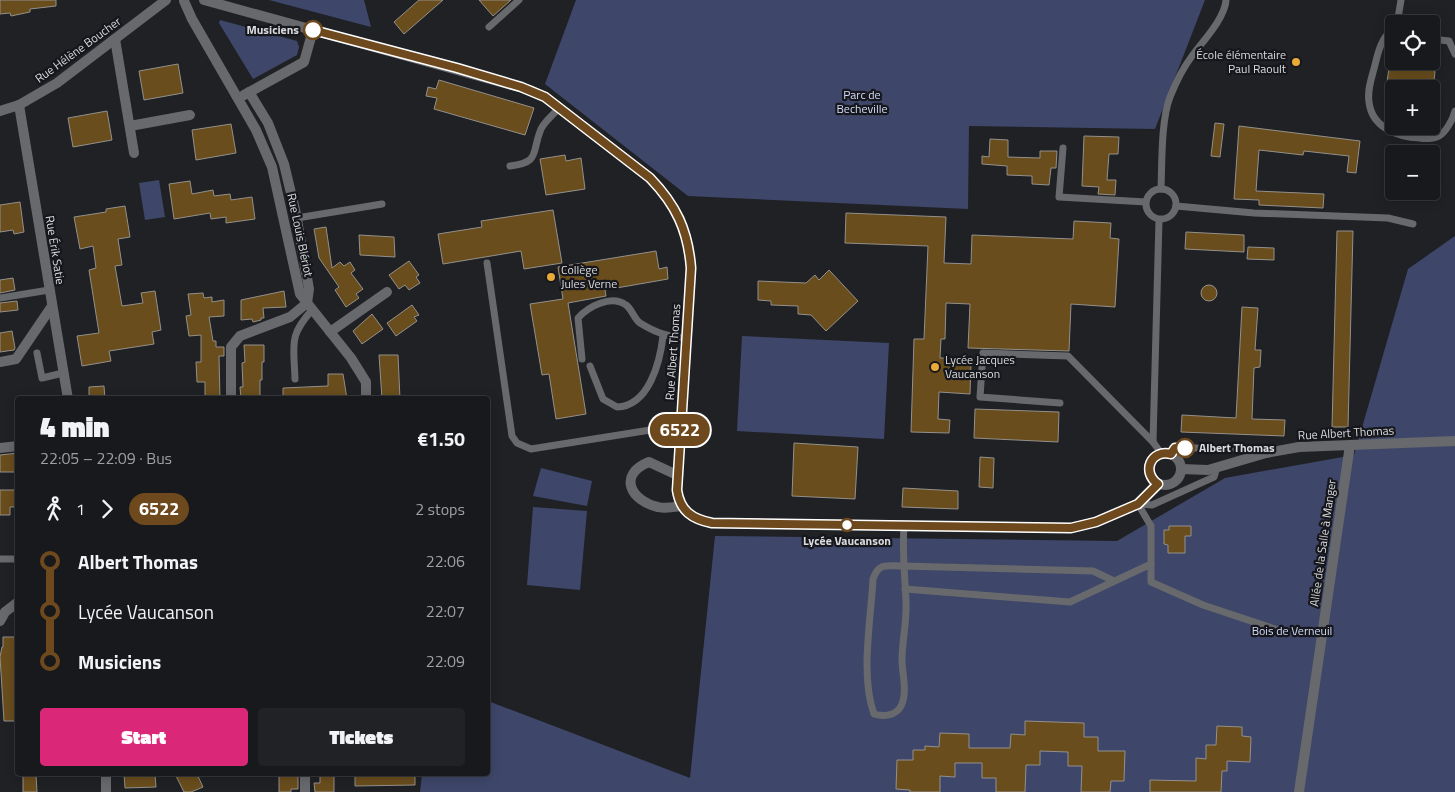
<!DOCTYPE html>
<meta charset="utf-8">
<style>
body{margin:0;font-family:"Titillium Web",sans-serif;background:#202225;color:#f1f3f6;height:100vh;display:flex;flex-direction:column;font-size:19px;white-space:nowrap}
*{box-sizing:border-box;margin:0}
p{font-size:16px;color:#9ea0a3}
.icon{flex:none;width:28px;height:28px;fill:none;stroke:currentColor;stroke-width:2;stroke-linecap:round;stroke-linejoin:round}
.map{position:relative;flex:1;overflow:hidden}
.panel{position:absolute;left:15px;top:396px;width:475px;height:380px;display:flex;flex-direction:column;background:#17191c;border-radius:5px;box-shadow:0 2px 12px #0003,0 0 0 1px #36383b}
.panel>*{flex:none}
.badge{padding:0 10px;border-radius:16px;font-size:18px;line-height:32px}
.buttons{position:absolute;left:1385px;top:15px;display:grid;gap:10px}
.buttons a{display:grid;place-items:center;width:55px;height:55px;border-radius:5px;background:#17191c;box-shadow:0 2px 12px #0003,0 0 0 1px #36383b;font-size:25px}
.map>.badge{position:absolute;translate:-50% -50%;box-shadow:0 0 0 2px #fff}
.legs{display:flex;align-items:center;gap:8px;height:55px;padding:0 25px;font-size:16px}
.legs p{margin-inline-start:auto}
.headline{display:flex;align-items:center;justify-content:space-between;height:85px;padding:0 25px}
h1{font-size:28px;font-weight:800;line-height:38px}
.button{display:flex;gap:10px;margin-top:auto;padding:10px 25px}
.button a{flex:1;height:58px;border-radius:5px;background:#db2777;color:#fff;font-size:20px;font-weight:800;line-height:58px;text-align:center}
.button a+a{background:#202225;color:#f1f3f6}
ul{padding:0 25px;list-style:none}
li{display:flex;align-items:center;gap:18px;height:50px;font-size:19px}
li i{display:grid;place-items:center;width:8px;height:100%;margin:0 6px;background:currentColor}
li i::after{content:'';width:12px;height:12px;margin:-6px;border:4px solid;border-radius:50%;background:#17191c}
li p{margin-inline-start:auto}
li:first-child i{background:linear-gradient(#0000 50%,currentColor 0)}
li:last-child i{background:linear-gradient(currentColor 50%,#0000 0)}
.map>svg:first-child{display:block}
</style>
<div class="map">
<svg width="1455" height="792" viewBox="0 0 1455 792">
<rect width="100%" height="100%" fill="#1f2125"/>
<g fill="#3e476a">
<path d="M269 0H364L371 27Z"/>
<path d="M576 0H1205L1155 129 969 126 968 209 688 196 545 84Z"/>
<path d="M220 20 297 41 299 47 297 55 253 79 219 23Z"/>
<path d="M159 180 165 217 145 220 139 183Z"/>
<path d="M1455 236V792H420L422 774H488V701L690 778 715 536 1117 541 1225 478 1354 455 1408 269Z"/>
<path d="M742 336 889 343 884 439 737 431Z"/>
<path d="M541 468 592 481 587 506 533 496Z"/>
<path d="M533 507 587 511 580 590 527 585Z"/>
</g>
<g fill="#694d1d" stroke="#94908b">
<path d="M0 0H56V6L30 9V12L11 16 10 13 0 14Z"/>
<path d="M419 0H443L404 34 394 22Z"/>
<path d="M479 0H511L493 16Z"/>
<path d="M1390 61H1433L1432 66 1435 72 1433 89H1386Z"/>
<path d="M178 64 183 93 144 100 139 71Z"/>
<path d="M439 80 534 108 525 135 434 109 437 98 426 96 428 87 436 89Z"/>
<path d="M107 111 112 140 73 147 68 118Z"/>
<path d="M1215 123 1224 124 1220 157 1211 156Z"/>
<path d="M231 124 236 153 196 160 192 130Z"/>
<path d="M1239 126 1360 141 1356 173 1347 172 1349 156 1304 151 1303 155 1259 150 1256 191 1324 194 1323 208 1259 205V200L1234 199Z"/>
<path d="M1084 136 1119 137 1118 154H1109L1107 180H1116L1115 195 1098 194 1099 187 1082 186Z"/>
<path d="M990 139 1008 140V157L1040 158V151H1057L1056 168H1051L1049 185 1032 184V176L1007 175V166L982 164V156L989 157Z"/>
<path d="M565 155 566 161 581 158 585 189 546 195 540 159Z"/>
<path d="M190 181 192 194 213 190 214 196 230 194 231 200 252 197 255 219 226 223V217L211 219 210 213 174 219 169 184Z"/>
<path d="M20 202 24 232 14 234 13 230 0 232V205Z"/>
<path d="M125 206 130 237 118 239 122 265 115 266 122 306 143 303 141 293 155 291 161 330 152 332 154 344 109 351 111 361 82 366 77 336 99 333 89 270 96 268 93 246 80 249 74 217 106 212V209Z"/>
<path d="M553 210 562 263 524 269 521 251 443 264 438 234 482 227 481 221Z"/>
<path d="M846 213 946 217 944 263 971 264 972 235 1073 239 1074 221 1111 223 1110 238 1119 239 1115 307 1071 304 1069 351 968 348 970 304 946 303 945 339H941L940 358H949V362H971L970 394 939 392 938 419 950 420 949 433 911 432 914 339H924L928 246 845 243Z"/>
<path d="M326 227 332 268 340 262 344 266 350 262 355 270 351 273 363 289 356 294 359 298 346 307 335 290 339 287 319 258 314 229Z"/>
<path d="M1337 231H1353L1348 427H1332Z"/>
<path d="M1186 232 1244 235V252L1185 249Z"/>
<path d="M359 235 394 237 395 257 360 255Z"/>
<path d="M1248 247 1274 248V260L1247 259Z"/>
<path d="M656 251 659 269 667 267 668 279 605 290 606 296 568 303 586 414 556 419 549 374 542 375 530 304 563 299 558 267Z"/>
<path d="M409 261 419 275 416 277 420 283 409 290 405 285 399 289 389 275Z"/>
<path d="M829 270 858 301 826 331 811 315 798 314V306L771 305V301L758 300V281L806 283 815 275 819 280Z"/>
<path d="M13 278 15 290 0 293V280Z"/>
<circle cx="1209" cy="293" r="8"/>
<path d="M284 291 286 307 263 308 264 318H261V320L253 322 252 319 241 320V300Z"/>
<path d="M203 293 204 298 212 297V302L224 300V316L209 317 213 341H216V347H224V356H219L220 399H205V382H197L196 362H201V335L189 336 186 316 191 315 188 294Z"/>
<path d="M17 301 18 310 0 312V303Z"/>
<path d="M412 305 419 315 414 317 417 321 396 336 387 323Z"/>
<path d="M1242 307 1258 308 1255 350H1261L1260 367 1254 368 1252 419 1285 420 1284 436 1181 432 1182 415 1236 418Z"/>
<path d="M372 314 383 329 362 344 353 331Z"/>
<path d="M12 331 15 348 14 350 0 352V333Z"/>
<path d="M244 345H264V362H262V380H260V399H241L240 387H243L242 363 245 362Z"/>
<path d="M379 355H398L400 399H382Z"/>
<path d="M328 374H343L347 399H283V388L328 386Z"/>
<path d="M104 386 105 399H89V387Z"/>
<path d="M975 409 1059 412 1058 442 974 438Z"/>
<path d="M794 443 858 447 855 499 792 496Z"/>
<path d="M18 453V472H0V455Z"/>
<path d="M980 457 994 458 993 488 979 487Z"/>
<path d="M903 488 958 491V509L902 507Z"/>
<path d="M0 490H17V507H10V515H0Z"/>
<path d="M1169 526H1191V536H1185V553H1168V545L1164 544V530H1169Z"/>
<path d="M3 637H18V721H4L0 657 2 647H3Z"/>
<path d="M1025 721 1084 723V737H1098V751H1125L1124 781H1111L1110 792H1081L1082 766H1068V752L1040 751V765H1026L1025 792H996V778H982V763H955V777L940 776V792H910V790L896 789 897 760H913V750H925V746L939 747 940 733 969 734V748H1010L1011 734 1025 735Z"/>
<path d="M1217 726 1242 727V736L1251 737 1250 762 1227 761V771H1222L1221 792H1150V780L1196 781V758L1206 759V745H1216Z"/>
<path d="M23 774H36L37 792H23Z"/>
<path d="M124 774H155L156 787 125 788Z"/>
<path d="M175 774H197L203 787 191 792H184Z"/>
<path d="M279 774H298V789H291V792H279Z"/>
<path d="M320 774H334V792H315L314 783H320Z"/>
<path d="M355 774H415V785L355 786Z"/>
</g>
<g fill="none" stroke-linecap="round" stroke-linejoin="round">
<g stroke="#68696c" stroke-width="7">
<path d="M1397 24 1401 0"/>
<path d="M489 27 519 0"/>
<path d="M1394 28C1382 36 1378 52 1375 65 1372 77 1367 89 1369 102 1372 128 1398 137 1420 138 1425 139 1434 139 1439 136 1446 132 1453 119 1455 111"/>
<path d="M1431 39 1449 41 1455 54"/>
<path d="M1063 148 1059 197 1146 202"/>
<path d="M510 166C541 162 531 153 541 129 545 121 553 115 559 108"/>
<circle cx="1161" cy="204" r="15"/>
<path d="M1161 189C1162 163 1161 120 1170 97 1176 82 1183 68 1192 56 1203 41 1225 18 1226 0"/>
<path d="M1176 206 1254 213 1388 218 1413 224"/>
<path d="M297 218 382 204"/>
<path d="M1159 220 1153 442 1161 453"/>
<path d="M487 263 512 436 517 443 531 449 669 427 681 422"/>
<path d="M0 298 49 290"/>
<path d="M37 353 42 378 63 373"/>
<path d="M582 359 578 318C588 307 611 294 626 305 632 309 634 319 640 323 658 334 667 336 687 338"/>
<path d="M590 366 603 399 617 407C649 406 660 362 663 336"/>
<path d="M295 379C294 345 288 336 313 309"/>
<path d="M1060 403 980 397 983 353 1068 356 1153 442"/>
<path d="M1171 454 1175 448H1239L1263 452"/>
<path d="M1138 504 1151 526V582L1203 605 1284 632"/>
<path d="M1138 504 1152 505 1214 477 1217 467"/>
<path d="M904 526C902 553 905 575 906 602 907 622 902 641 902 660 902 674 908 692 901 706 896 716 883 717 874 714 860 675 871 620 873 579 879 562 887 566 903 566L1093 571 1114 581"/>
<path d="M0 559H18"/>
<path d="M905 589 1070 602 1151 564"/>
</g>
<g stroke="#68696c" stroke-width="10">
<path d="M204 0 530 90 545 97 650 178C676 205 688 230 691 268L677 490C680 511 692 519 711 523L1071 528 1096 522 1138 504 1158 484"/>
<path d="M184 1 192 19 256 130 272 167 300 294 351 358 366 382V399"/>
<path d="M115 39 134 153"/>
<path d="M249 92 268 123 284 164 296 214 309 289 307 303"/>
<path d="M244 95 304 62 313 30"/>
<path d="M19 105 68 399"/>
<path d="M0 111 19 105 57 83 166 0"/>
<path d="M130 126 190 115"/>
<path d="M330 332 387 292"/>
<path d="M0 362 16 359 52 306"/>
<path d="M231 399V347L240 336 290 317 307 303"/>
<path d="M0 448 18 446"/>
<circle cx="1165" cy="469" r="16"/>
<path d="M1181 469 1208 470 1266 453 1299 447 1455 441"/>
<path d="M677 475 649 462C617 475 631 501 658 507 666 509 674 507 682 506"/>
<path d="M0 621 5 612 18 602"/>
<path d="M106 774V792"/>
<path d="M305 774V792"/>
<path d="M1299 792 1350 445"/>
</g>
</g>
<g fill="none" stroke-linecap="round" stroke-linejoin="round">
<defs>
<path id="line-1" d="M313 30 457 68 521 87 545 97 650 178C676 205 688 230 691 268L677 490C680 511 692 519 712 523L1071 528 1096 522 1138 504 1158 484C1141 472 1151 449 1171 454L1175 448H1185"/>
</defs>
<use href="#line-1" stroke="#fff" stroke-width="11"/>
<use href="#line-1" stroke="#6e491e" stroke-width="8"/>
</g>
<g fill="#fff" stroke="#6e491e" stroke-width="2.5">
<circle cx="313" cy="30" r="9"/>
<circle cx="1185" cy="448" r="9"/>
<circle cx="847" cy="525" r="6"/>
</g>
<g fill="#e9aa38" stroke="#16171c" stroke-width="2">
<circle cx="1296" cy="62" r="5"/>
<circle cx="551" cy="277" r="5"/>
<circle cx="935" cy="367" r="5"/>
</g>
<g text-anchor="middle" stroke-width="4.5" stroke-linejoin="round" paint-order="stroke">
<g font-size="12" font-weight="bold" fill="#dadbde" stroke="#16171c" text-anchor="end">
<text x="299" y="34">Musiciens</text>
<text x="1199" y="452" text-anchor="start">Albert Thomas</text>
<text x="847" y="545" text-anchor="middle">Lycée Vaucanson</text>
</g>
<g font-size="12" fill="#dadbde" stroke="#16171c">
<text transform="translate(78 50) rotate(-36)" y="4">Rue Hélène Boucher</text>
<text transform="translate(300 235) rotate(78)" y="4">Rue Louis Blériot</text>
<text transform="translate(55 250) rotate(81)" y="4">Rue Érik Satie</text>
<text transform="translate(673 352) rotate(-86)" y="4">Rue Albert Thomas</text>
<text transform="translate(1346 433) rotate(-3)" y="4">Rue Albert Thomas</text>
<text transform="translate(1323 543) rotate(-82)" y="4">Allée de la Salle à Manger</text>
</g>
<g font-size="12" fill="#dadbde" stroke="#16171c" text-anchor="start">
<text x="1286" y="59" text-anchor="end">École élémentaire<tspan x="1286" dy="14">Paul Raoult</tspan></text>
<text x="561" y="274">Collège<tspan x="561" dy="14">Jules Verne</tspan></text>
<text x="945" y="364">Lycée Jacques<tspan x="945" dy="14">Vaucanson</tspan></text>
</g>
<g font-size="12" fill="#d3dcf9" stroke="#16171c">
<text x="862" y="99">Parc de<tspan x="862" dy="14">Becheville</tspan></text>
<text x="1292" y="635">Bois de Verneuil</text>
</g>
</g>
</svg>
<div class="buttons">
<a><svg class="icon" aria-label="locate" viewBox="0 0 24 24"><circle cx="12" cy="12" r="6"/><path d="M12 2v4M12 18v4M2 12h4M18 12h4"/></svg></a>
<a>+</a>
<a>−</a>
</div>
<b class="badge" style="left:680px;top:430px;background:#6e491e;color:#fff">6522</b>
<section class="panel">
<div class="headline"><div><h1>4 min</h1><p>22:05 – 22:09 · Bus</p></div><b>€1.50</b></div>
<div class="legs"><svg class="icon" aria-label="walk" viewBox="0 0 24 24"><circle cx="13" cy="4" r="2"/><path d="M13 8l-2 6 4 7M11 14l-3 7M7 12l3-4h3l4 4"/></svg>1<svg class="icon" aria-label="forward" viewBox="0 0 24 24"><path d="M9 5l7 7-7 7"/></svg><b class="badge" style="background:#6e491e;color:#fff">6522</b><p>2 stops</p></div>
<ul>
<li><i style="color:#6e491e"></i><b>Albert Thomas</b><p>22:06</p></li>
<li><i style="color:#6e491e"></i><span>Lycée Vaucanson</span><p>22:07</p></li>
<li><i style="color:#6e491e"></i><b>Musiciens</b><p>22:09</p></li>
</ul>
<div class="button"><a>Start</a><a>Tickets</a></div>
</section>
</div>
